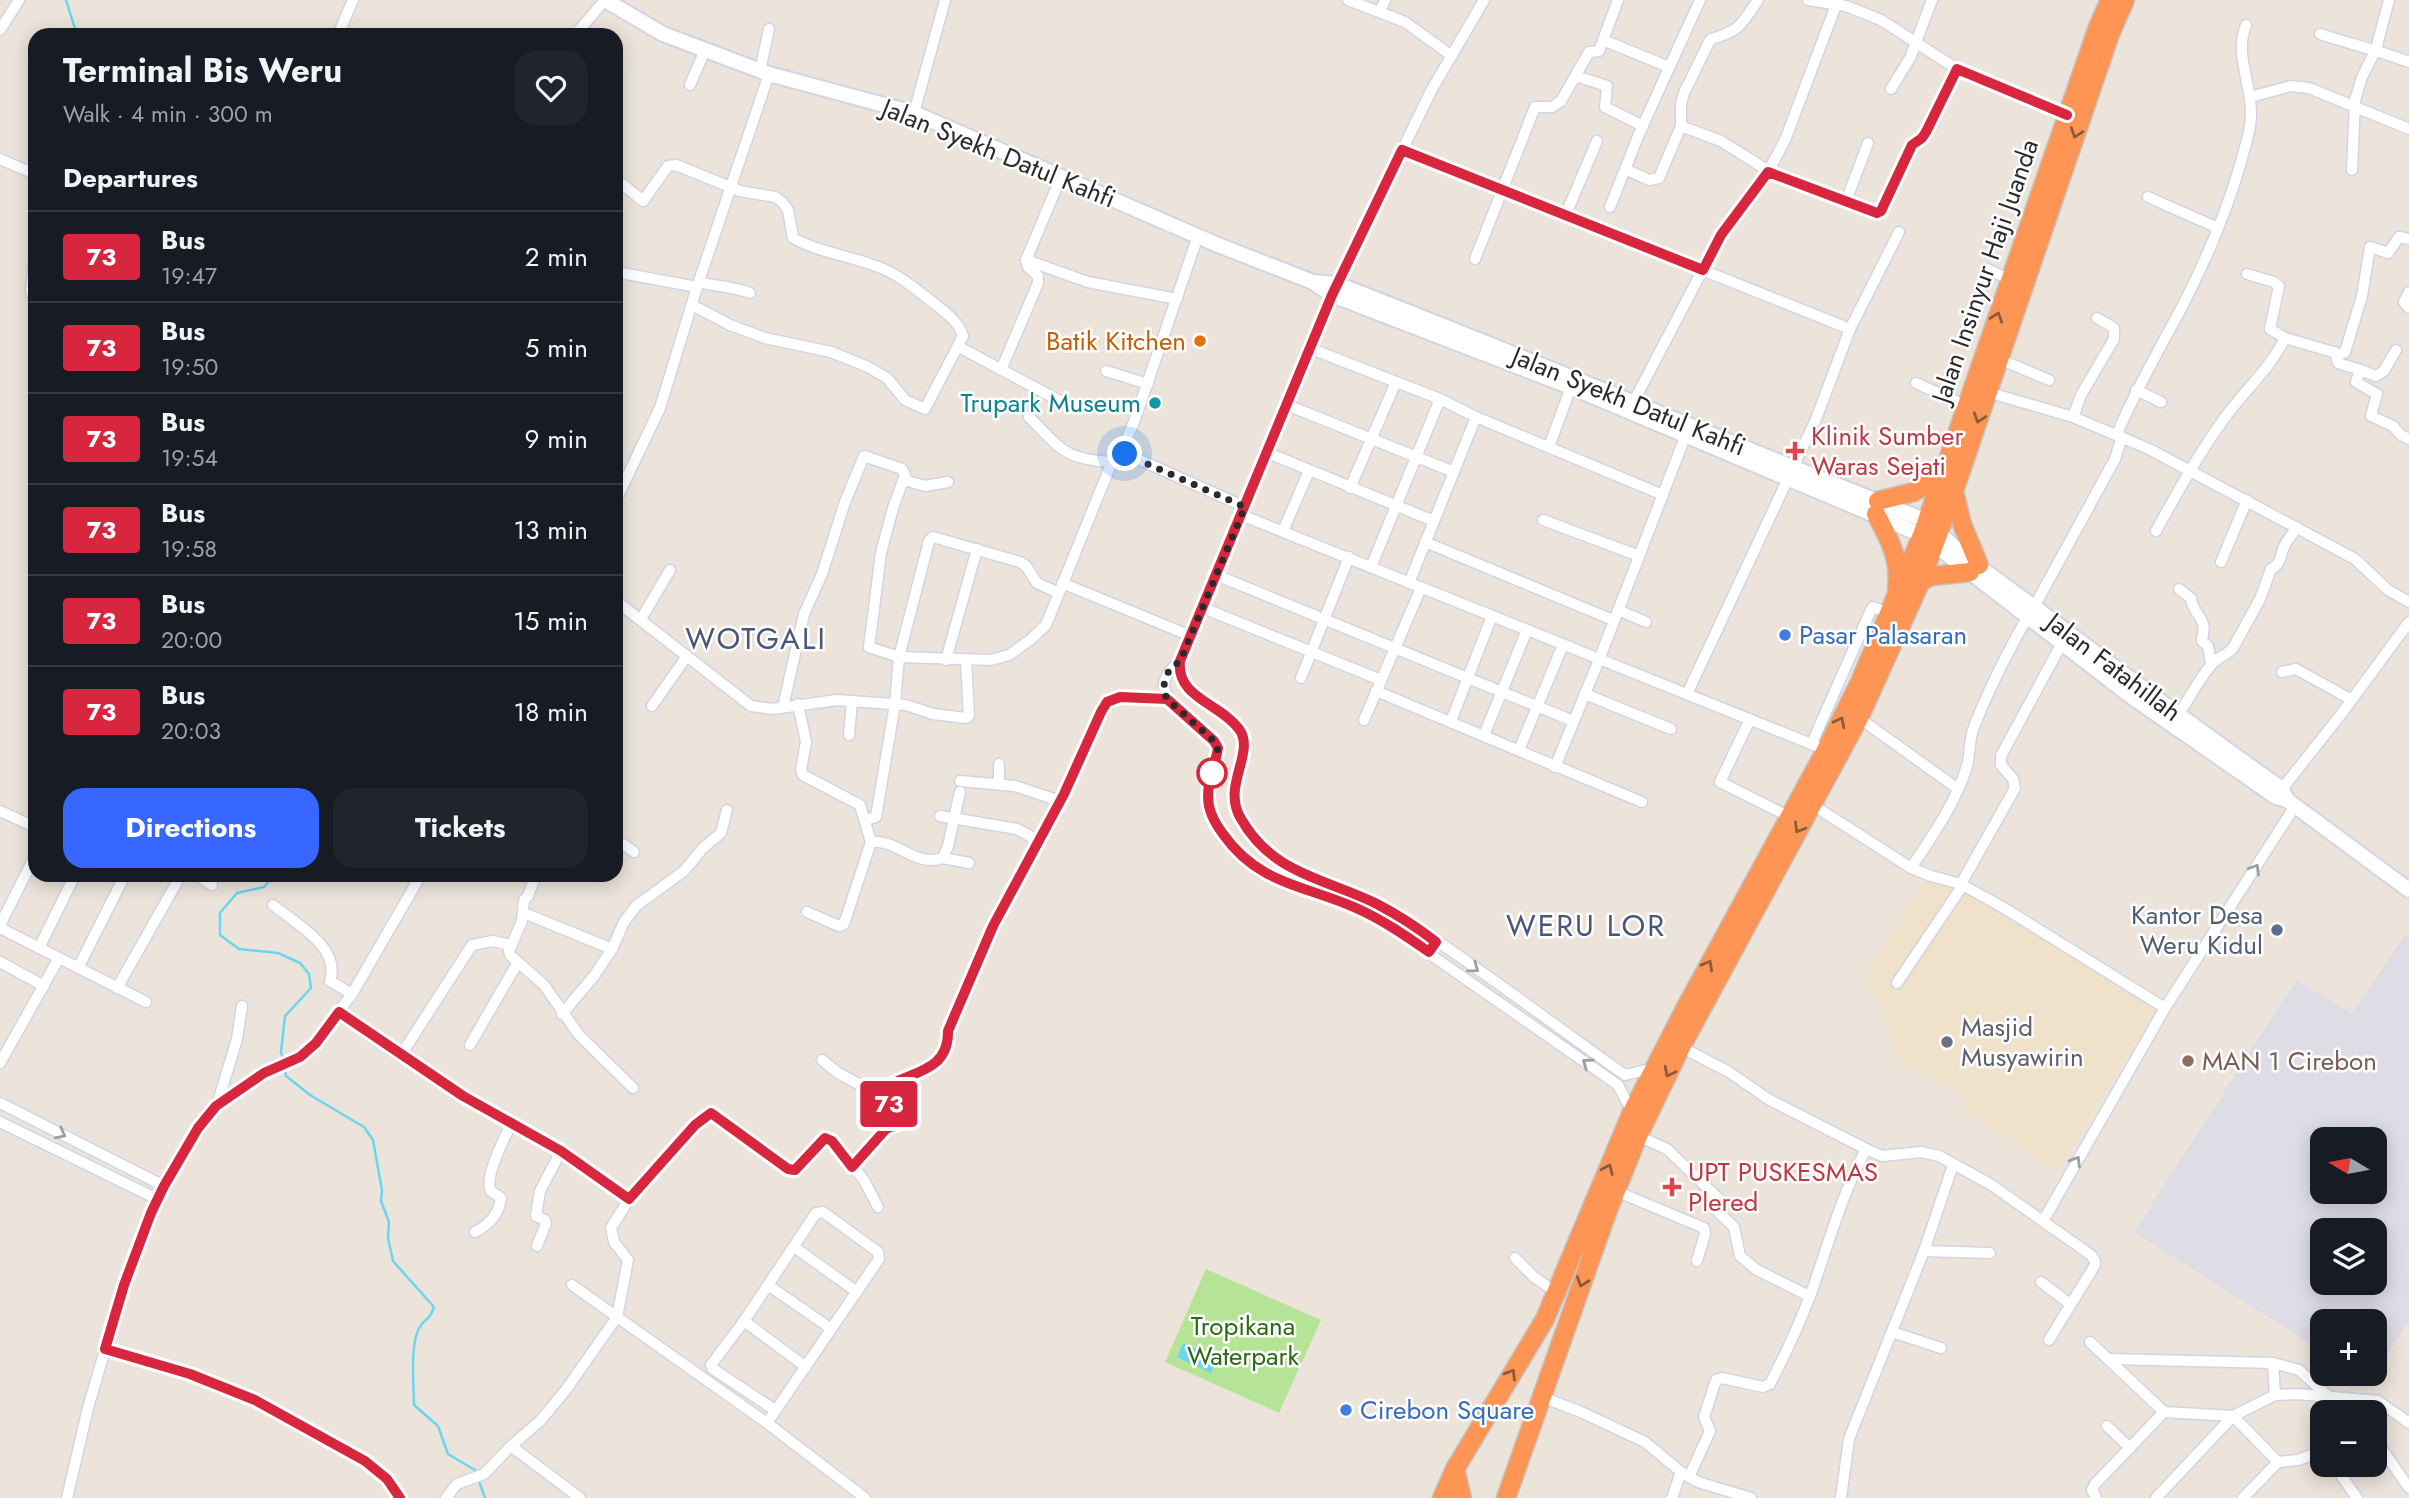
<!DOCTYPE html>
<meta charset="utf-8">
<style>
body{margin:0;font-family:Jost,sans-serif;background:#20242c;color:#f1f3f6;height:100vh;display:flex;flex-direction:column;font-size:26px;white-space:nowrap}
*{box-sizing:border-box;margin:0}
p{font-size:23px;color:#9ea1a6}
.icon{flex:none;width:38px;height:38px;fill:none;stroke:currentColor;stroke-width:2;stroke-linecap:round;stroke-linejoin:round}
.map{position:relative;flex:1;overflow:hidden}
.side{position:absolute;left:28px;top:28px;width:595px;height:854px;display:flex;flex-direction:column;background:#171b24;border-radius:21px;box-shadow:0 4px 18px #0003}
.side>*{flex:none}
.badge{padding:0 14px;border-radius:5px;font-size:24px;line-height:46px}
.needle{width:46px;rotate:280deg}
.tools{position:absolute;left:2310px;top:1127px;display:grid;gap:14px}
.tools a{display:grid;place-items:center;width:77px;height:77px;border-radius:14px;background:#171b24;box-shadow:0 4px 18px #0003;font-size:35px}
.you{position:absolute;width:35px;height:35px;margin:-18px;border:5px solid #fff;border-radius:50%;background:#1a73e8;box-shadow:0 0 0 10px #1a73e833}
.map>.badge{position:absolute;translate:-50% -50%;box-shadow:0 0 0 4px #fff}
h2{padding:0 35px;font-size:26px;line-height:63px}
.round{display:grid;place-items:center;flex:none;width:74px;height:74px;border-radius:21px;background:#20242c}
.summary{display:flex;align-items:center;justify-content:space-between;height:119px;padding:0 35px}
h1{font-size:33px;font-weight:700;line-height:52px}
.button{display:flex;gap:14px;margin-top:auto;padding:14px 35px}
.button a{flex:1;height:80px;border-radius:21px;background:#3767fe;color:#fff;font-size:28px;font-weight:700;line-height:80px;text-align:center}
.button a+a{background:#20242c;color:#f1f3f6}
ul{padding:0;list-style:none}
li{display:flex;align-items:center;gap:21px;height:91px;padding:0 35px;border-top:2px solid #363941}
li div{flex:1}
li b{display:block;font-size:26px}
li em{font-style:normal}
li .badge{min-width:77px;font-weight:700;text-align:center}
.map>svg:first-child{display:block}
</style>
<div class="map">
<svg width="2409" height="1498" viewBox="0 0 2409 1498">
<rect width="100%" height="100%" fill="#ece4db"/>
<path fill="#dedce5" fill-rule="evenodd" d="M2405 935 2409 937V1321L2375 1373V1321H2322V1351L2134 1232 2296 980 2352 1013ZM2322 1139H2375V1192H2322ZM2322 1230H2375V1283H2322Z"/>
<path fill="#efe1ca" d="M1926 880 1958 883 2158 1007 2058 1170 1959 1108 1966 1097 1901 1063 1892 1042 1885 1013 1861 980Z"/>
<path fill="#b5e496" d="M1206 1269 1321 1320 1279 1413 1165 1362Z"/>
<path fill="#6cd5f1" d="M1183 1343 1217 1359 1211 1373 1177 1357Z"/>
<g fill="none" stroke-linecap="round" stroke-linejoin="round">
<g stroke="#6cd5f1" stroke-width="2.5">
<path d="M66 0 77 35"/>
<path d="M274 875 264 887 237 893 220 913V935L239 949 278 953 300 963 309 974 311 988 285 1016 281 1052 283 1060"/>
<path d="M284 1067 286 1076 310 1095 364 1127 373 1140 382 1190 381 1201 389 1222 388 1238 393 1261 434 1307C429 1321 428 1316 421 1325 409 1341 414 1385 414 1405L438 1426 448 1454 475 1470 485 1498"/>
</g>
<defs>
<g id="street">
<path d="M1348 0 1405 22 1452 56"/>
<path d="M1808 0 1846 6 1881 20 1957 69 2067 115"/>
<path d="M1380 12 1385 0"/>
<path d="M0 30 19 0"/>
<path d="M2320 34C2351 44 2380 51 2409 62"/>
<path d="M338 35 353 0"/>
<path d="M575 35 605 0"/>
<path d="M1603 40 1669 67"/>
<path d="M760 71 769 29"/>
<path d="M1576 76 1607 86 1605 107 1643 126"/>
<path d="M690 85 705 50"/>
<path d="M1891 89 1910 58 1932 0"/>
<path d="M2250 97 2291 86 2309 88 2409 129"/>
<path d="M914 113 945 0"/>
<path d="M1681 126 1721 141 1778 177 1877 213 1884 206 1912 144 1922 138 1926 132 1957 69"/>
<path d="M1402 150 1850 329"/>
<path d="M0 159 35 174"/>
<path d="M1625 169 1649 180 1659 178 1681 126V104L1684 93 1709 42 1711 39C1740 31 1742 24 1758 0"/>
<path d="M2352 170 2355 100 2362 77 2376 49 2389 0"/>
<path d="M616 179 643 201 668 166 676 165 740 191 775 197 782 202 788 210 793 238C820 253 852 256 881 268 901 276 918 291 935 304 946 313 959 322 963 336L925 409 905 400 887 378 868 367 831 352 765 338 730 325 692 305"/>
<path d="M2148 197 2218 228"/>
<path d="M1846 201 1868 143"/>
<path d="M1610 207 1639 134 1700 0"/>
<path d="M1566 214 1597 141"/>
<path d="M35 251 31 291 35 302"/>
<path d="M1475 259 1535 107H1552L1561 101 1589 52 1599 51 1618 0"/>
<path d="M1026 260 1088 282 1177 299"/>
<path d="M1987 269 2011 280"/>
<path d="M616 272 697 287"/>
<path d="M699 282C716 287 733 286 750 293"/>
<path d="M2409 292 2404 302 2409 308"/>
<path d="M2285 338 2340 354 2345 352 2362 296 2370 247 2388 253 2399 237 2409 239"/>
<path d="M959 347 1060 401"/>
<path d="M1309 348 1440 399 1476 417 1663 495"/>
<path d="M2396 350 2384 371 2376 376 2360 370 2356 382 2377 394 2371 416 2393 426 2401 435 2409 439"/>
<path d="M2335 352 2338 363 2360 370"/>
<path d="M1999 359 2049 380"/>
<path d="M1001 370 1038 283V276L1028 267 1026 260 1061 177"/>
<path d="M1106 371 1148 384"/>
<path d="M1916 383 1966 406"/>
<path d="M2136 390 2161 402"/>
<path d="M1987 392 2073 417 2149 449 2355 559 2388 590 2409 602"/>
<path d="M1634 401 1721 235 1768 172 1785 140 1838 0"/>
<path d="M1287 405 1454 472"/>
<path d="M1029 417C1061 449 1063 459 1112 462"/>
<path d="M2073 417 2081 395 2114 339V328L2097 318"/>
<path d="M2117 434C2136 389 2160 348 2183 305 2206 260 2227 211 2241 162 2245 146 2251 130 2251 115 2252 84 2234 55 2246 25"/>
<path d="M1549 447 1571 387"/>
<path d="M1268 453 1434 521"/>
<path d="M1120 454 1129 455 1245 507"/>
<path d="M904 480 925 486 948 482"/>
<path d="M1350 488 1396 382"/>
<path d="M616 500 660 408 697 287 769 74"/>
<path d="M1241 515 1826 750"/>
<path d="M1543 520 1639 556"/>
<path d="M1283 531 1309 471"/>
<path d="M2156 531C2177 493 2198 455 2223 420 2243 392 2270 369 2285 338L2270 329 2279 286 2274 282 2247 274"/>
<path d="M1425 542 1613 620"/>
<path d="M2221 562 2247 500"/>
<path d="M1371 567 1440 399"/>
<path d="M1216 575 1573 721"/>
<path d="M1062 583 1191 636"/>
<path d="M1409 583 1476 417"/>
<path d="M2179 589 2191 598C2192 610 2200 614 2203 624 2205 630 2202 636 2202 641L2208 646 2211 664"/>
<path d="M616 601 751 706 773 709 837 700 906 705 933 714 966 718 969 716 966 660"/>
<path d="M2034 607 2115 459 2122 437"/>
<path d="M1203 608 1381 680"/>
<path d="M1618 610 1646 622"/>
<path d="M641 619 670 570"/>
<path d="M946 660 977 549"/>
<path d="M1180 661 1337 284 1431 91 1484 0"/>
<path d="M2282 672 2296 669 2352 700"/>
<path d="M1301 678 1349 557"/>
<path d="M1376 691 1642 802"/>
<path d="M1585 694 1671 729"/>
<path d="M1687 694 1816 419 1850 329 1899 232"/>
<path d="M798 704 806 742 801 770 803 775 860 805 871 842C897 839 916 868 943 858L948 846 960 792"/>
<path d="M652 706 687 656"/>
<path d="M783 707 804 614 822 574 845 502 864 456 902 469 905 475 893 508 881 553 869 647 899 657 991 660 1009 655 1030 640 1046 625 1112 462 1120 454 1134 422 1198 236"/>
<path d="M2178 715C2189 699 2199 679 2212 664 2218 656 2227 656 2233 648L2260 599 2271 569C2281 564 2280 558 2283 549 2286 541 2293 534 2297 527"/>
<path d="M1859 718 1958 789"/>
<path d="M1750 719 1720 782 1790 817"/>
<path d="M1364 720 1421 588"/>
<path d="M1451 721 1492 616"/>
<path d="M849 735 852 701"/>
<path d="M1484 735 1527 630"/>
<path d="M1812 743 1870 612 1873 607 1889 613"/>
<path d="M1519 750 1563 645"/>
<path d="M1555 767 1599 660 1687 432"/>
<path d="M960 781 1015 786 1060 801"/>
<path d="M999 784V764"/>
<path d="M2278 794 2342 713 2409 622"/>
<path d="M1813 805 1911 868 1931 876 1961 884 2004 908 2165 1008"/>
<path d="M0 811 35 827"/>
<path d="M940 816 1017 829 1039 841"/>
<path d="M865 820 876 817 895 704 899 657 929 541 933 537 1020 562 1026 566 1037 583 1059 593"/>
<path d="M616 844H623L634 852"/>
<path d="M943 858 969 863"/>
<path d="M1911 868C1931 838 1955 804 1966 769 1971 756 1968 741 1974 727 1989 688 2007 653 2028 616"/>
<path d="M196 875 212 885"/>
<path d="M536 875 528 896 524 900 522 921 509 951 510 955 544 985 579 1035 633 1088"/>
<path d="M1961 884 2015 788 2013 779 2001 765V756L2062 643"/>
<path d="M273 905C296 924 341 947 330 981L352 994"/>
<path d="M807 912 839 926 844 924 871 842"/>
<path d="M524 913 612 949"/>
<path d="M0 925 35 856"/>
<path d="M0 928 146 1002"/>
<path d="M39 948 75 875"/>
<path d="M0 962 44 986"/>
<path d="M78 968 125 875"/>
<path d="M1897 983 1963 885"/>
<path d="M117 988 181 875"/>
<path d="M339 1012 463 1096 561 1151 629 1199 611 1228 614 1242 628 1260 617 1317 565 1391 540 1421 511 1446 484 1474 457 1484 446 1498"/>
<path d="M562 1014 594 976 612 949 624 922 636 906 684 871 703 848 721 833 727 810"/>
<path d="M470 1045 518 962"/>
<path d="M1681 1047 1729 1072 1768 1099 1866 1149 1882 1156 1921 1152 1939 1156 1990 1184 2091 1255 2095 1261V1265L2049 1340"/>
<path d="M401 1055 472 945 493 941 511 945"/>
<path d="M822 1060 838 1073 875 1093C880 1091 884 1087 890 1085 916 1073 948 1066 948 1031L993 926 1064 794 1101 712C1115 690 1144 698 1167 699"/>
<path d="M0 1063 59 958"/>
<path d="M0 1103 164 1186"/>
<path d="M217 1105 237 1039 242 1006"/>
<path d="M1632 1112 1618 1085 1378 918C1325 893 1259 886 1224 835 1218 826 1211 816 1209 806 1205 786 1215 767 1218 748L1214 741C1204 732 1194 723 1185 714 1162 694 1154 683 1180 661 1176 701 1225 703 1242 733 1255 756 1221 786 1242 820 1276 873 1322 879 1375 903 1390 910 1406 920 1421 930 1490 976 1557 1027 1625 1075L1654 1068"/>
<path d="M0 1122 157 1199"/>
<path d="M1638 1136 1667 1149 1719 1199V1213L1734 1227 1740 1256 1757 1270 1809 1296"/>
<path d="M852 1167 886 1129 898 1123V1118L880 1091"/>
<path d="M1616 1191 1704 1228 1705 1234 1697 1261"/>
<path d="M629 1199 695 1125 711 1113 788 1169H795L825 1138 832 1141 864 1180 878 1207"/>
<path d="M2043 1221 2165 1008 2295 806"/>
<path d="M475 1232C489 1225 499 1214 501 1198 498 1195 494 1194 491 1191 483 1179 506 1135 511 1124"/>
<path d="M537 1246 546 1223 545 1220 536 1216 540 1191 561 1151"/>
<path d="M794 1247 857 1292"/>
<path d="M1924 1251 1990 1253"/>
<path d="M1515 1258 1534 1277 1557 1293"/>
<path d="M2041 1282 2070 1304"/>
<path d="M572 1285 767 1423 865 1498"/>
<path d="M768 1285 830 1328"/>
<path d="M744 1321 806 1367"/>
<path d="M1892 1332 1941 1348"/>
<path d="M2090 1342 2164 1412 2233 1416 2278 1462 2298 1460 2322 1451"/>
<path d="M105 1349 190 1374 255 1400 365 1461 387 1480 400 1498"/>
<path d="M2110 1359 2273 1363 2275 1395"/>
<path d="M2273 1363 2299 1370 2328 1396"/>
<path d="M1542 1397 1581 1412 1645 1442 1681 1472 1698 1482 1751 1498"/>
<path d="M767 1423 879 1259 878 1252 823 1212 816 1213 744 1321 711 1365 713 1369 775 1410"/>
<path d="M2107 1426 2130 1448"/>
<path d="M2375 1439 2409 1488"/>
<path d="M511 1446 580 1498"/>
<path d="M2341 1475 2357 1498"/>
<path d="M1689 1477 1710 1431 1704 1417 1716 1380 1722 1378 1763 1387 1770 1384 1772 1380C1786 1353 1799 1325 1810 1296 1828 1246 1841 1196 1866 1149"/>
<path d="M67 1498 88 1408 124 1285 148 1221 164 1186 199 1128 216 1106 264 1073 300 1057 315 1043 352 994 421 875"/>
<path d="M1672 1498 1681 1472"/>
<path d="M1841 1498 1849 1439 1924 1251 1953 1165"/>
<path d="M2096 1498 2092 1490 2095 1484 2164 1412"/>
<path d="M2156 1498 2233 1416 2275 1395 2297 1394 2378 1401 2409 1423"/>
<path d="M2243 1498 2278 1462"/>
</g>
<g id="secondary">
<path d="M605 0 663 34 769 74 914 113 1218 245 1313 282 1337 284C1535 361 1730 443 1927 521 1962 558 2008 587 2049 618 2126 676 2203 733 2282 789L2287 800"/>
<path d="M1314 283 1332 295 1571 387 1922 535 2129 695 2276 797 2287 800 2409 890"/>
</g>
<g id="highway">
<path d="M1954 491 1962 524 1979 565"/>
<path d="M1878 501 1914 492 1942 476"/>
<path d="M1876 514C1888 537 1901 559 1897 587"/>
<path d="M1921 581 1932 576 1970 572"/>
<path d="M1455 1469 1462 1498"/>
<path d="M1442 1498 1455 1469 1545 1319 1632 1112 1686 1007 1826 750 1859 684 1922 535 2098 27 2110 0"/>
<path d="M1506 1498 1608 1210 1638 1136 1681 1047 1859 718 1921 581 1954 491 2110 34 2125 0"/>
</g>
</defs>
<use href="#street" stroke="#d1d5e3" stroke-width="13"/>
<use href="#secondary" stroke="#d1d5e3" stroke-width="18"/>
<use href="#highway" stroke="#c3c3c3" stroke-width="21"/>
<use href="#street" stroke="#fff" stroke-width="10"/>
<use href="#secondary" stroke="#fff" stroke-width="14"/>
<use href="#highway" stroke="#ff9554" stroke-width="18"/>
</g>
<defs><path id="oneway-chevron" d="M-2-3.5L2.5 0L-2 3.5" fill="none" stroke-width="1.6" stroke-linecap="round" stroke-linejoin="round" transform="scale(1.75)"/></defs>
<g stroke="#8a5a3d">
<use href="#oneway-chevron" transform="translate(2076 133) rotate(109)"/>
<use href="#oneway-chevron" transform="translate(1997 317) rotate(-71)"/>
<use href="#oneway-chevron" transform="translate(1979 418) rotate(108)"/>
<use href="#oneway-chevron" transform="translate(1840 722) rotate(-63)"/>
<use href="#oneway-chevron" transform="translate(1799 828) rotate(120)"/>
<use href="#oneway-chevron" transform="translate(1708 965) rotate(-61)"/>
<use href="#oneway-chevron" transform="translate(1669 1072) rotate(117)"/>
<use href="#oneway-chevron" transform="translate(1608 1169) rotate(-67)"/>
<use href="#oneway-chevron" transform="translate(1582 1282) rotate(110)"/>
<use href="#oneway-chevron" transform="translate(1511 1374) rotate(-59)"/>
</g>
<g stroke="#9f9f9f">
<use href="#oneway-chevron" transform="translate(2255 869) rotate(-58)"/>
<use href="#oneway-chevron" transform="translate(1474 968) rotate(36)"/>
<use href="#oneway-chevron" transform="translate(1587 1063) rotate(-145)"/>
<use href="#oneway-chevron" transform="translate(61 1134) rotate(27)"/>
<use href="#oneway-chevron" transform="translate(2076 1161) rotate(-59)"/>
</g>
<g fill="none" stroke-linecap="round" stroke-linejoin="round">
<defs>
<path id="line" d="M400 1498 387 1479 365 1461 255 1400 190 1374 105 1349 124 1285 151 1213 164 1186 198 1128 216 1106 264 1073 300 1057 316 1043 339 1012 463 1096 561 1151 629 1199 695 1125 711 1113 788 1169 795 1170 825 1138 832 1141 852 1167 886 1129 898 1124V1118L880 1091C905 1071 949 1075 948 1031L993 926 1064 794 1101 712 1107 702 1120 697 1167 699 1214 741 1218 748C1215 767 1205 785 1209 806 1211 816 1217 826 1223 834 1259 885 1305 885 1356 908 1383 920 1406 936 1429 952L1436 942C1418 928 1398 915 1377 904 1325 878 1272 875 1240 817 1222 785 1256 752 1239 729 1220 703 1176 698 1180 661L1332 295 1402 150 1703 270 1721 235 1768 172 1877 213 1881 211 1912 145 1922 138 1926 132 1957 69 2067 115"/>
</defs>
<use href="#line" stroke="#fff" stroke-width="16"/>
<use href="#line" stroke="#d7263d" stroke-width="10"/>
<path stroke="#2a2a2a" stroke-width="7" stroke-dasharray="0 12.6" d="M1125 454 1245 507 1180 661 1169 670 1163 688 1167 699 1214 741 1218 748 1209 783 1212 773"/>
</g>
<circle fill="#e8710a" stroke="#fff" stroke-width="2.5" cx="1200" cy="341" r="7"/>
<circle fill="#0f9aa8" stroke="#fff" stroke-width="2.5" cx="1155" cy="403" r="7"/>
<g fill="#e0444e" stroke="#fff" stroke-width="2.5">
<path d="M1791.5 440.5h7v7h7v7h-7v7h-7v-7h-7v-7h7z"/>
<path d="M1668.5 1176.5h7v7h7v7h-7v7h-7v-7h-7v-7h7z"/>
</g>
<g fill="#3f7fe0" stroke="#fff" stroke-width="2.5">
<circle cx="1785" cy="635" r="7"/>
<circle cx="1346" cy="1410" r="7"/>
</g>
<circle fill="#fff" stroke="#d7263d" stroke-width="3.5" cx="1212" cy="773" r="14"/>
<circle fill="#5c6f8a" stroke="#fff" stroke-width="2.5" cx="2277" cy="930" r="7"/>
<circle fill="#6b7280" stroke="#fff" stroke-width="2.5" cx="1947" cy="1042" r="7"/>
<circle fill="#8d6e63" stroke="#fff" stroke-width="2.5" cx="2188" cy="1061" r="7"/>
<g text-anchor="middle" stroke-width="5" stroke-linejoin="round" paint-order="stroke">
<g font-size="26" fill="#2a2a2a" stroke="#fff">
<text transform="translate(999 153) rotate(22)" y="9">Jalan Syekh Datul Kahfi</text>
<text transform="translate(1985 271) rotate(-71)" y="9">Jalan Insinyur Haji Juanda</text>
<text transform="translate(1629 401) rotate(22)" y="9">Jalan Syekh Datul Kahfi</text>
<text transform="translate(2114 667) rotate(37)" y="9">Jalan Fatahillah</text>
</g>
<g font-size="26" fill="#c56008" stroke="#fff" text-anchor="end">
<text x="1186" y="350">Batik Kitchen</text>
</g>
<g font-size="26" fill="#0d838f" stroke="#fff" text-anchor="end">
<text x="1141" y="412">Trupark Museum</text>
</g>
<g font-size="26" fill="#be3a42" stroke="#fff" text-anchor="start">
<text x="1811" y="445">Klinik Sumber<tspan x="1811" dy="30">Waras Sejati</tspan></text>
<text x="1688" y="1181">UPT PUSKESMAS<tspan x="1688" dy="30">Plered</tspan></text>
</g>
<g font-size="26" fill="#366cbe" stroke="#fff" text-anchor="start">
<text x="1799" y="644">Pasar Palasaran</text>
<text x="1360" y="1419">Cirebon Square</text>
</g>
<g font-size="26" fill="#4e5e75" stroke="#fff" text-anchor="end">
<text x="2263" y="924">Kantor Desa<tspan x="2263" dy="30">Weru Kidul</tspan></text>
</g>
<g font-size="26" fill="#5b616d" stroke="#fff" text-anchor="start">
<text x="1961" y="1036">Masjid<tspan x="1961" dy="30">Musyawirin</tspan></text>
</g>
<g font-size="26" fill="#785e54" stroke="#fff" text-anchor="start">
<text x="2202" y="1070">MAN 1 Cirebon</text>
</g>
<g font-size="26" fill="#2d6918" stroke="#fff">
<text x="1243" y="1335">Tropikana<tspan x="1243" dy="30">Waterpark</tspan></text>
</g>
<g font-size="30" letter-spacing="2" fill="#49557c" stroke="#fff">
<text x="756" y="649">WOTGALI</text>
<text x="1586" y="936">WERU LOR</text>
</g>
</g>
</svg>
<div class="tools">
<a><svg class="needle" viewBox="-14 -14 28 28"><path d="M0-13l5 13h-10z" fill="#e53935"/><path d="M0 13l5-13h-10z" fill="#9ea1a6"/></svg></a>
<a><svg class="icon" aria-label="layers" viewBox="0 0 24 24"><path d="M12 4l9 5-9 5-9-5zM3 14l9 5 9-5"/></svg></a>
<a>+</a>
<a>−</a>
</div>
<div class="you" style="left:1125px;top:454px"></div>
<b class="badge" style="left:889px;top:1104px;background:#d7263d;color:#fff">73</b>
<section class="side">
<div class="summary"><div><h1>Terminal Bis Weru</h1><p>Walk · 4 min · 300 m</p></div><a class="round"><svg class="icon" aria-label="heart" viewBox="0 0 24 24"><path d="M12 20l-8-8c-3-5 5-10 8-4 3-6 11-1 8 4z"/></svg></a></div>
<h2>Departures</h2>
<ul>
<li><span class="badge" style="background:#d7263d;color:#fff">73</span><div><b>Bus</b><p>19:47</p></div><em>2 min</em></li>
<li><span class="badge" style="background:#d7263d;color:#fff">73</span><div><b>Bus</b><p>19:50</p></div><em>5 min</em></li>
<li><span class="badge" style="background:#d7263d;color:#fff">73</span><div><b>Bus</b><p>19:54</p></div><em>9 min</em></li>
<li><span class="badge" style="background:#d7263d;color:#fff">73</span><div><b>Bus</b><p>19:58</p></div><em>13 min</em></li>
<li><span class="badge" style="background:#d7263d;color:#fff">73</span><div><b>Bus</b><p>20:00</p></div><em>15 min</em></li>
<li><span class="badge" style="background:#d7263d;color:#fff">73</span><div><b>Bus</b><p>20:03</p></div><em>18 min</em></li>
</ul>
<div class="button"><a>Directions</a><a>Tickets</a></div>
</section>
</div>
